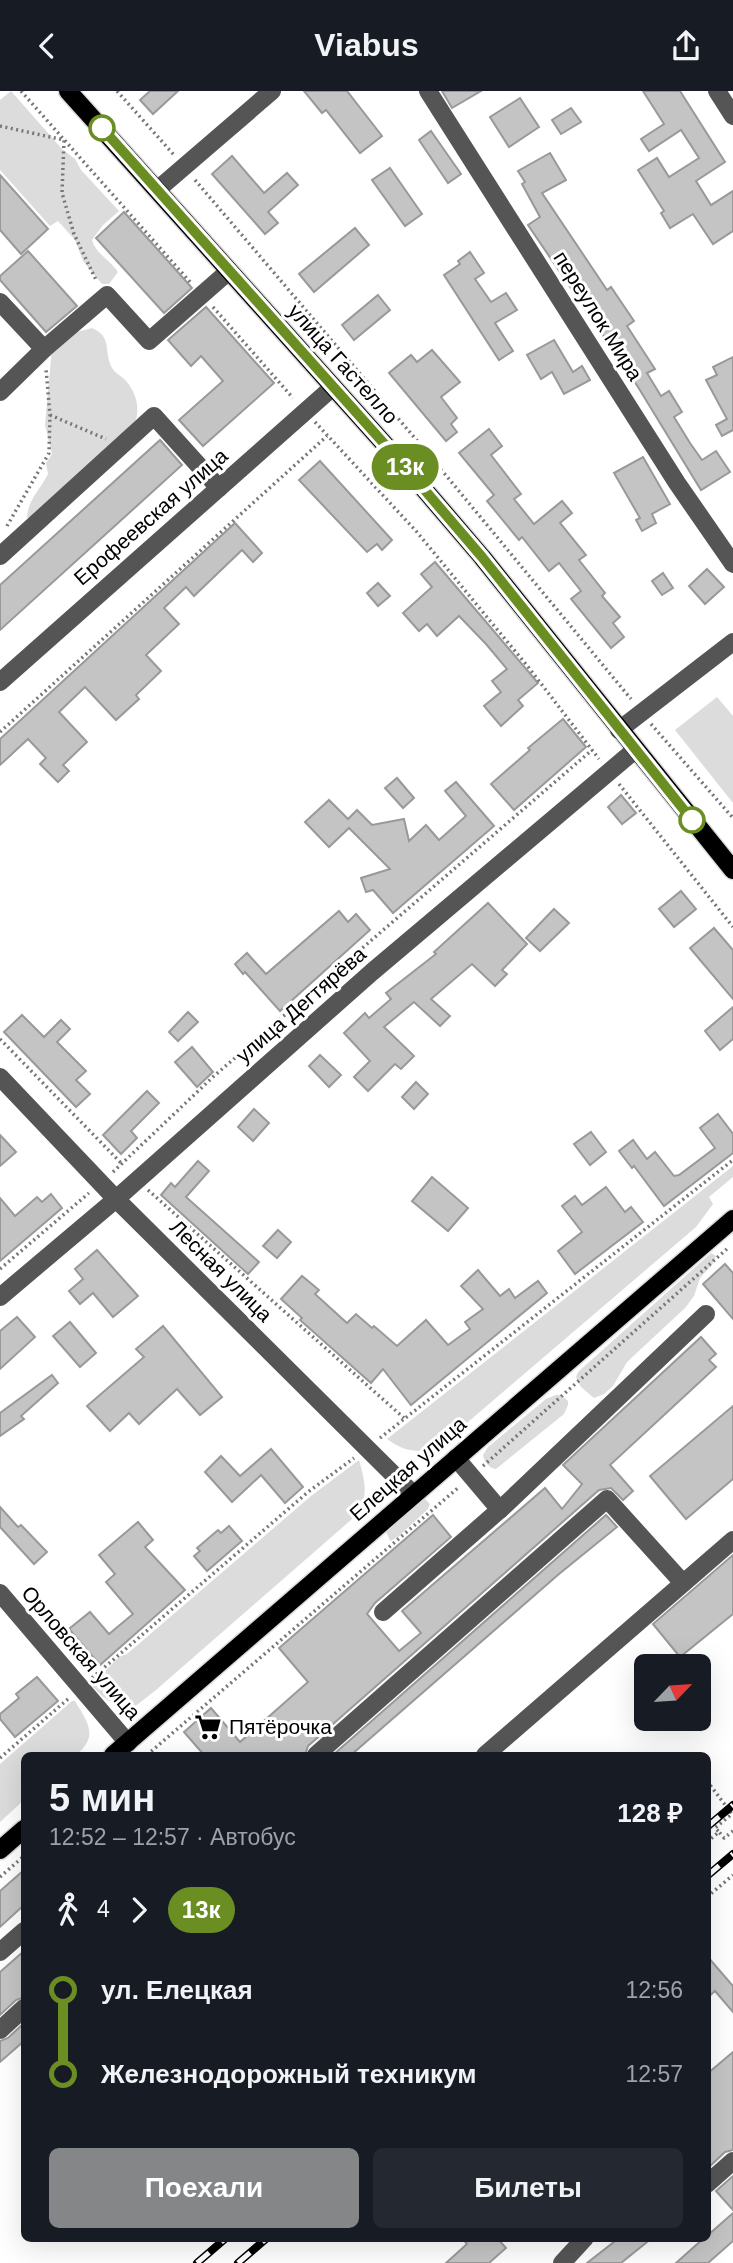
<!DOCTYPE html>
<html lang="ru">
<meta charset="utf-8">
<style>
body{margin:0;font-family:Helvetica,sans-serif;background:#242831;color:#f1f3f6;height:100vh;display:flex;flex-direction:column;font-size:26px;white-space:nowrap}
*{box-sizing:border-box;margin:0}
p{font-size:23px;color:#9ea1a6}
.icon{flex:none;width:38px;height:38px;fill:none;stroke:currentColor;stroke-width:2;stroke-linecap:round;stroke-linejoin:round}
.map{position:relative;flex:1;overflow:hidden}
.side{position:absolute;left:21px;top:1661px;width:690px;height:490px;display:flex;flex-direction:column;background:#171b24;border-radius:10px;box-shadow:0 7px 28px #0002}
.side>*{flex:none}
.badge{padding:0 14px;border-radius:23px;font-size:24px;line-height:46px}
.needle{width:46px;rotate:65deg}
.tools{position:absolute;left:634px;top:1563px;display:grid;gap:14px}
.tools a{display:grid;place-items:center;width:77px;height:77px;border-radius:10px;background:#171b24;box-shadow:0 7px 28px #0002;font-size:35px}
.map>.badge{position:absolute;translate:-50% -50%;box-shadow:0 0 0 4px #fff}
.legs{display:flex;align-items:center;gap:10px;height:77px;padding:0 28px;font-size:23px}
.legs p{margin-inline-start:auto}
.overview{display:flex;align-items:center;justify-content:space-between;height:119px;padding:0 28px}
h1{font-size:38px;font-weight:700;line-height:52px}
.button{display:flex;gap:14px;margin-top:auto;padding:14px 28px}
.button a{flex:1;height:80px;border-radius:10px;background:#858687;color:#fff;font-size:28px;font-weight:700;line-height:80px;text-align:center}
.button a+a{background:#242831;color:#f1f3f6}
ul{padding:0 28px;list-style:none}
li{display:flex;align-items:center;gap:24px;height:84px;font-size:26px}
li i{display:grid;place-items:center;width:10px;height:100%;margin:0 9px;background:currentColor}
li i::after{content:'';width:18px;height:18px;margin:-9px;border:5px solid;border-radius:50%;background:#171b24}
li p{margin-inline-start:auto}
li:first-child i{background:linear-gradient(#0000 50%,currentColor 0)}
li:last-child i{background:linear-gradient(currentColor 50%,#0000 0)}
header{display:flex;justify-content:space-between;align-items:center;height:91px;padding:0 28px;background:#171b24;font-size:32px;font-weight:700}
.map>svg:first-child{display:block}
</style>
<header><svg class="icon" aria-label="back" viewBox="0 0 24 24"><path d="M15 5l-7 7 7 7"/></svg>Viabus<svg class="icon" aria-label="share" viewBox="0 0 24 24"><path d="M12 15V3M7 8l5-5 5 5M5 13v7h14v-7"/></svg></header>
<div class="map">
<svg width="733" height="2172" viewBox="0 0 733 2172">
<rect width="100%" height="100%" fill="#fff"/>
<g fill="#dcdcdc">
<path d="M11 0 62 58 75 68 81 79 119 120 103 134 92 149C96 163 110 169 118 181L109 193H102L83 170 75 149 58 130 50 135 0 79V9Z"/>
<path d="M92 237C112 246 104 258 111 275 113 280 119 284 123 287 135 298 140 314 136 329L36 426 27 427C28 408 40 399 48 383L46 372 52 363 45 334 52 257 69 243Z"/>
<path d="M717 606 733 625V712L675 639Z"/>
<path d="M733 1075V1086L709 1106 713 1113 696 1136 447 1349C426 1363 409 1364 387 1348Z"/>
<path d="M711 1162 716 1165 712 1174 700 1187 694 1205 685 1217 627 1271 613 1295 604 1303 594 1307 581 1296 576 1286 578 1281Z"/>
<path d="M556 1304H561L568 1310V1314L564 1323 496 1378C489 1377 484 1371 483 1364L488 1356 546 1308Z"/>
<path d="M359 1369C365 1391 368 1401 359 1422L156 1599 133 1617 120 1618 102 1605 91 1594 119 1566 127 1563 311 1405Z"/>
<path d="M423 1406 430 1413 428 1418 398 1446 390 1450 386 1440 395 1427Z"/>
<path d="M72 1610H75C88 1632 99 1645 76 1664H24V1709L0 1731V1673Z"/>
</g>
<g fill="#c4c4c4" stroke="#999" stroke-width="2">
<path d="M150 0H178L153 23 140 9Z"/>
<path d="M304 0H347L382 45 360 62 326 19 322 22Z"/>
<path d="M442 0H481L452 17Z"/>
<path d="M643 0H680L725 71 696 90 711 114 733 100V140L713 153 693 123 670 137 661 122 664 120 638 79 657 67 669 86 699 67 681 39 649 60 641 48 664 33Z"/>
<path d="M520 7 539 36 509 56 490 26Z"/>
<path d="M571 17 581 31 561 43 552 29Z"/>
<path d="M431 40 461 83 448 92 419 49Z"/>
<path d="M550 62 566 89 542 102 607 199 611 196 634 230 627 235 655 278 647 282 661 305 669 300 682 321 674 326 690 352 702 369 716 360 730 381 701 399 638 296 528 134 540 126 522 93 525 91 518 80Z"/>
<path d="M232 65 264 102 287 82 298 94 268 121 278 132 265 143 212 83Z"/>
<path d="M390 77 422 123 405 135 372 89Z"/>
<path d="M0 84 48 138 21 163 0 139Z"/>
<path d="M124 121 192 197 164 222 96 147Z"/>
<path d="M355 137 369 154 314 201 299 183Z"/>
<path d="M28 160 77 215 46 241 0 189V185Z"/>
<path d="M470 161 484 182 475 188 491 211 506 202 517 219 495 232 513 260 499 269 444 184 460 173 458 170Z"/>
<path d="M378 204 390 219 354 249 342 234Z"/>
<path d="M206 216 274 292 203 355 179 329 223 290 201 265 191 275 168 249Z"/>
<path d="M554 249 573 281 582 275 590 289 564 303 552 281 541 288 527 264Z"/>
<path d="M432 259 460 291 441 306 457 327 451 333 457 341 446 350 389 282 411 264 417 271Z"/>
<path d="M733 266V339L722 345 716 334 727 328 706 289 717 284 713 276Z"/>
<path d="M489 338 502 355 491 364 521 403 514 408 534 433 562 410 572 422 560 432 586 464 579 469 605 502 602 505 620 526 613 532 624 546 611 557 571 508 581 500 559 472 549 480 522 446 519 449 487 410 494 404 459 362Z"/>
<path d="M160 349 182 374 0 539V494Z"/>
<path d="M643 366 670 413 652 423 656 432 642 440 636 429 640 427 614 382Z"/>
<path d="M320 370 392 449 382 459 377 453 367 461 299 389Z"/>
<path d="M235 432 262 462 253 471 242 459 194 505 186 496 164 517 179 533 146 564 161 580 136 604 139 608 116 629 85 596 59 621 87 651 63 674 69 680 58 691 40 673 46 667 28 648 0 674V648Z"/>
<path d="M435 471 538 592 518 609 523 615 501 635 484 615 501 601 492 590 507 578 486 553 459 525 437 545 427 533 419 540 403 522 432 496 421 483Z"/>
<path d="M707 478 724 496 705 513 689 495Z"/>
<path d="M663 482 673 497 662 504 652 490Z"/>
<path d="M378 492 390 505 378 515 367 502Z"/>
<path d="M563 628 586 656 514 719 491 693 530 659 528 657Z"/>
<path d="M397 687 414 707 403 717 385 697Z"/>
<path d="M456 691 494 735 393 822 373 799 366 801 361 787 390 778 349 737 329 756 305 731 329 709 348 728 357 719 372 734 404 728 409 750 426 734 439 749 466 725 445 700Z"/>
<path d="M621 704 636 722 622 733 608 716Z"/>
<path d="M681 800 696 818 674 836 659 818Z"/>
<path d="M488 812 527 853 502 879 507 883 495 895 472 873 431 908 450 925 440 935 414 911 384 936 414 965 401 978 395 973 368 1000 354 986 370 970 344 942 365 922 369 927 391 908 386 902 436 863 434 861Z"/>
<path d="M554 818 569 832 540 860 526 847Z"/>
<path d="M339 820 348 831 356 823 370 839 280 920 245 881 243 883 235 873 247 862 266 883Z"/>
<path d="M714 837 733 859V908L690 857Z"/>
<path d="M733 916V948L720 959 705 940Z"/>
<path d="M188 921 198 931 178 950 169 941Z"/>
<path d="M22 924 44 946 61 929 70 938 57 951 86 980 76 989 90 1003 76 1016 4 941Z"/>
<path d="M192 956 213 981 197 996 175 971Z"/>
<path d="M320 964 341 984 329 996 309 975Z"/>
<path d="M416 991 428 1003 414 1018 402 1006Z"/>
<path d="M147 1000 159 1012 131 1040 137 1047 121 1063 103 1044Z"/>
<path d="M254 1018 269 1032 253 1050 238 1036Z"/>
<path d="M718 1023 733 1043V1062L664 1115 634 1075 632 1077 619 1060 633 1049 647 1068 655 1061 674 1085 679 1084 715 1057 700 1037Z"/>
<path d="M591 1041 606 1061 590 1074 574 1053Z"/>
<path d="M0 1044 16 1061 0 1075Z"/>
<path d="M198 1070 209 1080 186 1106 259 1171 248 1183 161 1104 171 1092 175 1096Z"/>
<path d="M432 1086 468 1117 448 1140 412 1110Z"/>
<path d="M606 1096 625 1121 631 1116 643 1131 575 1183 558 1160 582 1141 562 1115 575 1105 582 1114Z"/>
<path d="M51 1103 62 1117 0 1170V1107L15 1125 37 1106 42 1111Z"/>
<path d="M278 1139 291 1151 277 1167 263 1155Z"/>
<path d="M97 1159 138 1205 113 1226 93 1202 80 1213 69 1200 83 1188 75 1178Z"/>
<path d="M725 1173 733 1182V1228L703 1193Z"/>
<path d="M478 1179 500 1205 509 1198 515 1207 538 1190 547 1202 411 1314 383 1278 371 1292 300 1229 302 1227 281 1208 302 1185 319 1199 315 1203 347 1232 356 1223 372 1237 374 1235 397 1255 426 1229 448 1254 470 1238 465 1231 483 1218 461 1195Z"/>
<path d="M17 1226 35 1246 0 1278V1240Z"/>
<path d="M70 1231 96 1262 80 1276 53 1245Z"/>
<path d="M163 1235 222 1306 200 1324 177 1298 139 1333 129 1322 110 1340 87 1315 144 1266 136 1258Z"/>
<path d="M701 1246 716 1263 709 1269 716 1276 610 1374 633 1400 623 1409 611 1397 599 1399 308 1655 305 1664H204L184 1641 211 1617 240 1651 308 1591 279 1557 433 1424 451 1446 375 1512 367 1523 399 1560 421 1542 402 1520 545 1397 562 1418 582 1393 563 1374Z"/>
<path d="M52 1284 58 1292 21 1325 24 1328 0 1345V1322Z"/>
<path d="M733 1315V1388L686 1428 650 1385Z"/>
<path d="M271 1358 303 1396 285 1412 261 1384 232 1411 205 1381 221 1365 240 1385Z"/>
<path d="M0 1416 18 1436 21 1434 47 1461 34 1473 0 1436Z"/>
<path d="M606 1424 617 1436 559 1483 351 1664H333Z"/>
<path d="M138 1431 153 1449 145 1456 185 1499 100 1574 69 1538 90 1521 109 1543 133 1523 106 1491 115 1483 99 1464Z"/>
<path d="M229 1435 242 1450 207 1480 194 1465 200 1460 197 1457 218 1439 221 1442Z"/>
<path d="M733 1464V1523L680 1566 653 1533Z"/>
<path d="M37 1586 58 1610 15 1646 0 1628V1623L19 1607 16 1603Z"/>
<path d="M24 1779V1814L0 1836V1800Z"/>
<path d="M24 1860V1906L16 1909 0 1924V1881Z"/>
<path d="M707 1865 733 1895V1921L715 1900 707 1907Z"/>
<path d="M24 1932V1950L0 1971V1950L8 1947Z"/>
<path d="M733 1961V2059L725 2061 707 2078V1983Z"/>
<path d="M733 2085V2119L716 2100Z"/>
<path d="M733 2122V2150L708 2172H676L704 2147H707V2145Z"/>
<path d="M462 2147H497L506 2157 489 2172H446L467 2153Z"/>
<path d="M619 2147H652L621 2172H587Z"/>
</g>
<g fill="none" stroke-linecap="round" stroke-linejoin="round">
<defs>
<g id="major">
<path d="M68 0 405 376 482 466 733 779"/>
<path d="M113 1664 733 1128"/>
<path d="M0 1759 24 1738"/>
</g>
</defs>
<use href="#major" stroke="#dbdbdb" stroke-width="21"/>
<g stroke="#777" stroke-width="3.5" stroke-dasharray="2 3.5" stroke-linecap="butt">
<path d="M21 0 191 192"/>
<path d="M117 0 174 64"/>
<path d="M0 35 64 49 62 102 74 143 97 191"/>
<path d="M195 89 425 359 631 608"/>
<path d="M213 216 293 307"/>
<path d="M50 324 106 348"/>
<path d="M315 331 416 440 529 577 599 668"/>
<path d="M7 435 49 362 50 324 46 278"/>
<path d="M651 633 733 727"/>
<path d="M0 641 327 345"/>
<path d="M619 693 733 836"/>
<path d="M0 948 123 1074"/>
<path d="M113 1081 214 985 592 659"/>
<path d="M148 1099 404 1327"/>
<path d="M0 1178 89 1102"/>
<path d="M380 1347 733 1069"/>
<path d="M483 1375 728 1157"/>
<path d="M92 1587 308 1401 354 1367"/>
<path d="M147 1664 459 1396"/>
<path d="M0 1667 68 1608"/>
<path d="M707 1690 732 1723 715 1737 719 1741"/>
<path d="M707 1751 719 1741 724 1747 733 1740"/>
<path d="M0 1786 24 1765"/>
<path d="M707 1806 733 1784"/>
</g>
<g stroke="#555" stroke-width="18">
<path d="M428 0 677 392 733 473"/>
<path d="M717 0 733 25"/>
<path d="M157 99 272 0"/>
<path d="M0 211 44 258 107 204 149 250 229 180"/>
<path d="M0 301 44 258"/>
<path d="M0 465 154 325 219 397"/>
<path d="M0 591 333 296"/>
<path d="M619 639 733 551"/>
<path d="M0 986 116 1108 413 1403"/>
<path d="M0 1206 116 1108 372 881 635 659"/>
<path d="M456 1367 500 1419"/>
<path d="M0 1502 128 1652"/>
<path d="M383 1521 504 1415 706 1223"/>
<path d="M316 1664 607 1408 683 1492"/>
<path d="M485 1664 733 1449"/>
<path d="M0 1861 24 1840"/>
<path d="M0 1939 24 1917"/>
<path d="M707 2093 733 2070"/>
<path d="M562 2172 585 2147"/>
</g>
<use href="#major" stroke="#000" stroke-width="18"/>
<defs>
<g id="rail">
<path d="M707 1736 733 1714"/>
<path d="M707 1785 733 1763"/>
<path d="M197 2172 226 2147"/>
<path d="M238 2172 267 2147"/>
</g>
</defs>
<use href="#rail" stroke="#000" stroke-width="8"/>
<use href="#rail" stroke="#fff" stroke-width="5" stroke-dasharray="16" stroke-linecap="butt"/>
</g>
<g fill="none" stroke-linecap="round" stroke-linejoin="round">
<defs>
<path id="line-1" d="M102 37 405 376 482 466 692 729"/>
</defs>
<use href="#line-1" stroke="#fff" stroke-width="16"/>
<use href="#line-1" stroke="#6b8e23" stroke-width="10"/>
</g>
<defs>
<symbol id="supermarket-bare" viewBox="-9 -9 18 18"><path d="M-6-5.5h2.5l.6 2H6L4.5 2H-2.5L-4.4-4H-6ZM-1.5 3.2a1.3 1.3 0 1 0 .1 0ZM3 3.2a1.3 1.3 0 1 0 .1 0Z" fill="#000" stroke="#fff" stroke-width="2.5" paint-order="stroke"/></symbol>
</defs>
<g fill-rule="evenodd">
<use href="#supermarket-bare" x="189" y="1617" width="38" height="38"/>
</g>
<g fill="#fff" stroke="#6b8e23" stroke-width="3.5">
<circle cx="102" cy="37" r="12"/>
<circle cx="692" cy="729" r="12"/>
</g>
<g text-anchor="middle" stroke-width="6" stroke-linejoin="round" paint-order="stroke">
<g font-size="21" fill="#000" stroke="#fff">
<text transform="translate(598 225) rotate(58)" y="7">переулок Мира</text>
<text transform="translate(343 273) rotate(48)" y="7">улица Гастелло</text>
<text transform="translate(151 426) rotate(-41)" y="7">Ерофеевская улица</text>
<text transform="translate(301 914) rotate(-41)" y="7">улица Дегтярёва</text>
<text transform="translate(221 1180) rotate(45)" y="7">Лесная улица</text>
<text transform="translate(408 1378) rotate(-41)" y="7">Елецкая улица</text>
<text transform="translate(81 1562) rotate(49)" y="7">Орловская улица</text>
</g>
<g font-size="21" fill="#000" stroke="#fff" text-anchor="start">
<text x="229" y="1643">Пятёрочка</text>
</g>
</g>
</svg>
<div class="tools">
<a><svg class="needle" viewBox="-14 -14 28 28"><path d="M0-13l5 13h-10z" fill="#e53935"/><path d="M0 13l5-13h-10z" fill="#9ea1a6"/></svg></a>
</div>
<b class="badge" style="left:405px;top:376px;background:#6b8e23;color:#fff">13к</b>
<section class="side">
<div class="overview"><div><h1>5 мин</h1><p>12:52 – 12:57 · Автобус</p></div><b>128 ₽</b></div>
<div class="legs"><svg class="icon" aria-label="walk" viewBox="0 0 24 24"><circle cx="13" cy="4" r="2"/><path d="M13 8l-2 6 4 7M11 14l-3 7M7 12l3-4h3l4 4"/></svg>4<svg class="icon" aria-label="forward" viewBox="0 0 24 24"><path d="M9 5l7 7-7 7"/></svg><b class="badge" style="background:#6b8e23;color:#fff">13к</b></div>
<ul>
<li><i style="color:#6b8e23"></i><b>ул. Елецкая</b><p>12:56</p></li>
<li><i style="color:#6b8e23"></i><b>Железнодорожный техникум</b><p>12:57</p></li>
</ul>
<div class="button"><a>Поехали</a><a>Билеты</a></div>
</section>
</div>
